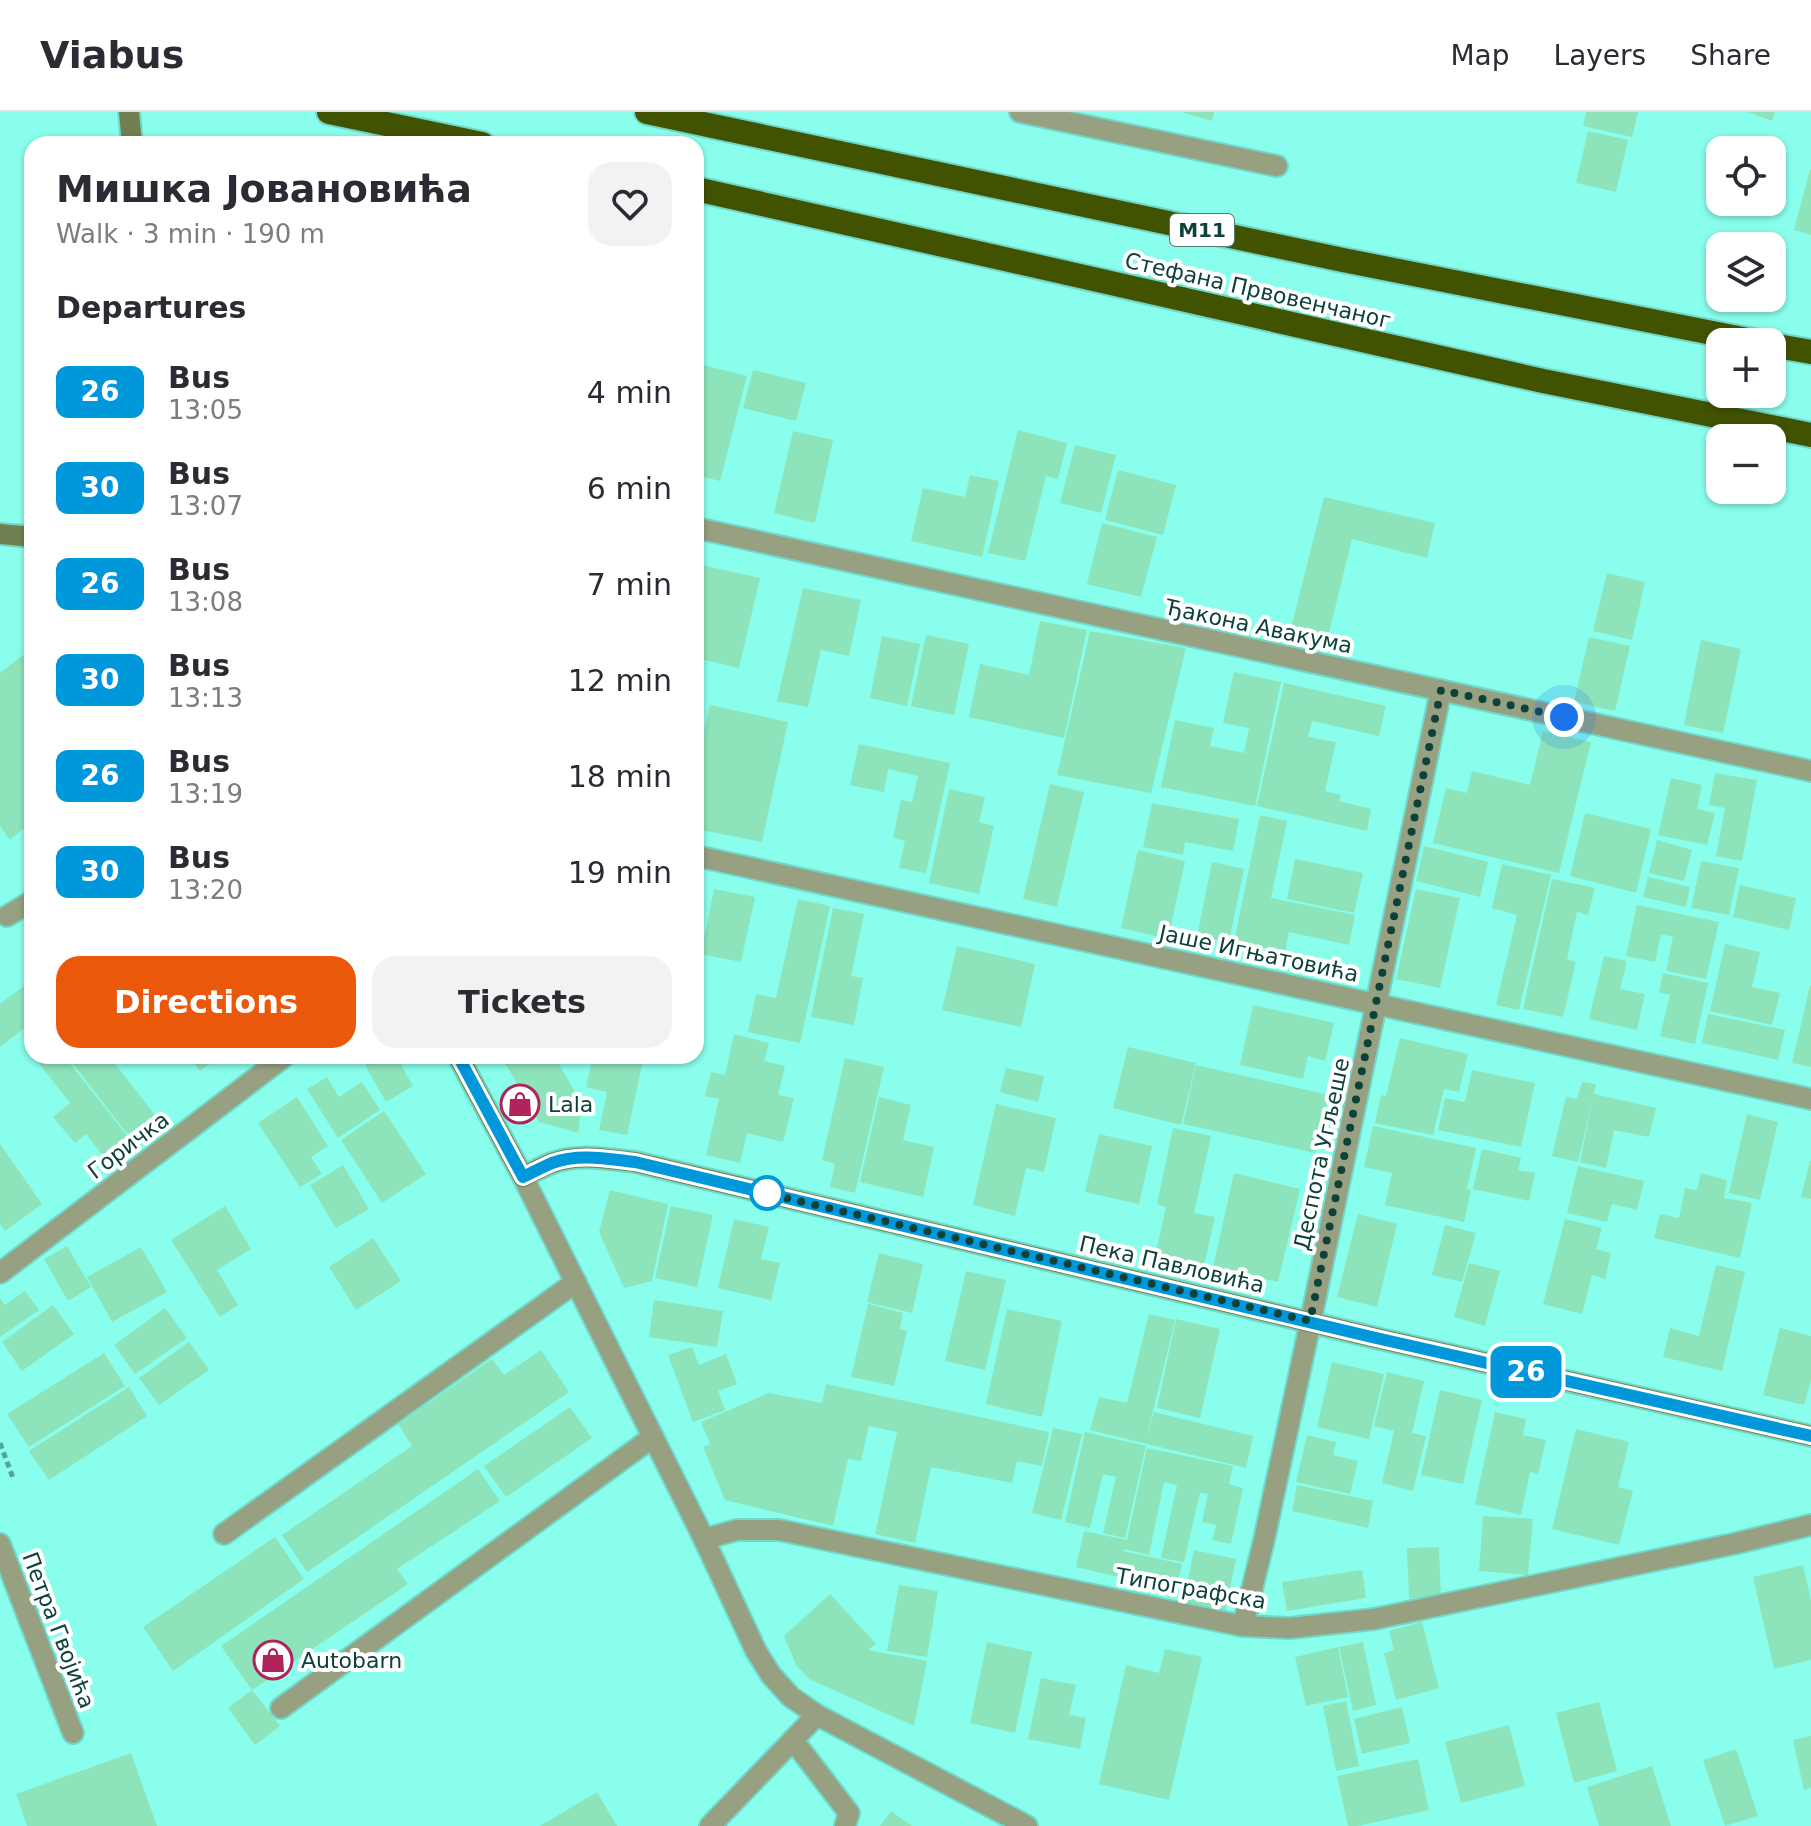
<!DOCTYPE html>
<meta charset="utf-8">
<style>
body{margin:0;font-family:"DejaVu Sans",sans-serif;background:#f2f2f3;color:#2b2b33;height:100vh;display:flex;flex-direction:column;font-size:30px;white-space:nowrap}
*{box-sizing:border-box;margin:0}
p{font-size:26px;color:#7c7c81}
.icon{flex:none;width:44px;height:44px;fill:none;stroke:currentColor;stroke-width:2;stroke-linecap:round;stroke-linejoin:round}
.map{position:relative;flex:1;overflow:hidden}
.side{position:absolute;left:24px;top:24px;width:680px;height:928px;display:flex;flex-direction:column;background:#fff;border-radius:24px;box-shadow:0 2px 6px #0004}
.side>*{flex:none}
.badge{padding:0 16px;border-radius:12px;font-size:28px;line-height:52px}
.fabs{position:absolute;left:1706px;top:24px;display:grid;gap:16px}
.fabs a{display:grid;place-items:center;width:80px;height:80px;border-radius:16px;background:#fff;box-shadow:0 2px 6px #0004;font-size:40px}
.you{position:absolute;width:40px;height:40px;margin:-20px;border:6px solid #fff;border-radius:50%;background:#1a73e8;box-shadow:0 0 0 12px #1a73e833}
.map>.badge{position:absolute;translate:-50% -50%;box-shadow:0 0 0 4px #fff}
h2{padding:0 32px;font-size:30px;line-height:72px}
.round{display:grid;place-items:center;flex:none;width:84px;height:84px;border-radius:24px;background:#f2f2f3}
.head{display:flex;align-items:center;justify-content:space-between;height:136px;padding:0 32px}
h1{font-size:38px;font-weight:700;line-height:60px}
.primary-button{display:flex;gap:16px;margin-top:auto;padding:16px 32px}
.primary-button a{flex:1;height:92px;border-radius:24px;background:#ea580c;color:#fff;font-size:32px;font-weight:700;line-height:92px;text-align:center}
.primary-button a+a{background:#f2f2f3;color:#2b2b33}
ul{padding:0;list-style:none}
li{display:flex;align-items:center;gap:24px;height:96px;padding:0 32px}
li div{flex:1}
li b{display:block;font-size:30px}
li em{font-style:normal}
li .badge{min-width:88px;font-weight:700;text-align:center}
header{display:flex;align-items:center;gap:48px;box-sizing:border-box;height:112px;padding:0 40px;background:#fff;border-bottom:2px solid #e1e1e2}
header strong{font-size:38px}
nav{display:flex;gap:44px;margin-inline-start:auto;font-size:28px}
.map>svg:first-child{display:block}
</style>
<header>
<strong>Viabus</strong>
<nav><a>Map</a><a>Layers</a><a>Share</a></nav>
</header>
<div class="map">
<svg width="1811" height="1714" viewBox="0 0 1811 1714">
<rect width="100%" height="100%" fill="#89feec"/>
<g fill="#8de4bb">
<path d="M1181 0H1214L1212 9Z"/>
<path d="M1586 0H1638L1632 25 1583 14Z"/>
<path d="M1748 0H1775L1772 9Z"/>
<path d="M1588 19 1628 28 1616 80 1576 71Z"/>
<path d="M1810 58H1811V123L1794 118Z"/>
<path d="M699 252 747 264 720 369 696 363V264Z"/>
<path d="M753 258 806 271 796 309 743 296Z"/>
<path d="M1018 318 1067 331 1058 367 1046 364 1025 449 988 441Z"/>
<path d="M793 319 833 328 815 411 774 401Z"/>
<path d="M1075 333 1116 343 1101 401 1060 391Z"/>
<path d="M1118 358 1176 373 1163 423 1105 408Z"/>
<path d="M970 363 999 369 982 445 911 429 923 376 965 385Z"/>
<path d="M1324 385 1435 411 1427 446 1352 427 1326 533 1289 524Z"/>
<path d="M1102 411 1157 425 1141 485 1087 472Z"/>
<path d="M697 452 760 466 739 556 696 546Z"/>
<path d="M1607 461 1645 470 1632 528 1593 519Z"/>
<path d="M803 476 861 488 849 544 821 538 808 595 777 589Z"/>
<path d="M1040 509 1087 518 1064 626 969 605 980 552 1029 563Z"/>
<path d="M1090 519 1186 536 1151 681 1057 663Z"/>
<path d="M926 523 969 532 954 603 911 594Z"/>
<path d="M882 524 920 532 907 594 870 586Z"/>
<path d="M1589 525 1630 534 1615 599 1574 590Z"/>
<path d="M1701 528 1741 537 1723 621 1684 613Z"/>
<path d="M23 543 32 556V632L23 638 32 650V731L23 717 10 728 0 714V561Z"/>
<path d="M1234 560 1281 570 1255 694 1161 675 1175 608 1214 616 1210 634 1244 641 1249 616 1223 611Z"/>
<path d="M1284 571 1386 594 1379 624 1312 609 1308 625 1336 630 1325 679 1341 683 1339 689 1371 697 1367 719 1257 694Z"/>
<path d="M710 593 788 610 762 730 696 717V656Z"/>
<path d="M1543 619 1591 630 1559 761 1433 731 1446 676 1467 681 1472 659 1530 673Z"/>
<path d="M859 632 950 651 926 761 899 756 905 729 893 726 901 688 912 690 918 664 888 657 884 680 850 673Z"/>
<path d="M1715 661 1757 668 1742 749 1716 744 1725 696 1709 693Z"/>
<path d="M1671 666 1702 673 1697 697 1715 701 1707 733 1658 723Z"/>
<path d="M1050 672 1084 680 1057 795 1023 787Z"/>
<path d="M949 677 985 685 979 710 994 714 979 782 929 771Z"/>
<path d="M1152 691 1239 707 1233 739 1185 730 1183 743 1143 735Z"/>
<path d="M1585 701 1651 717 1636 781 1570 764Z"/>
<path d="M1260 703 1287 709 1271 786 1355 803 1349 833 1289 820 1285 840 1234 830Z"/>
<path d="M1657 728 1692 738 1684 769 1649 761Z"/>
<path d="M1424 734 1488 750 1480 785 1416 769Z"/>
<path d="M1138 738 1185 749 1168 827 1121 816Z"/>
<path d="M1295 747 1363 761 1354 801 1287 787Z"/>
<path d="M1701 749 1739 756 1729 803 1691 796Z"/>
<path d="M1212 750 1244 757 1229 830 1197 824Z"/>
<path d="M1502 752 1551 763 1519 898 1496 893 1517 803 1492 796Z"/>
<path d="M1648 765 1690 775 1686 795 1643 785Z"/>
<path d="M1552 767 1595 776 1588 803 1577 800 1567 847 1576 850 1563 905 1523 897Z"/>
<path d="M1740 773 1796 786 1789 818 1733 805Z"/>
<path d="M714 777 755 785 741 850 701 842Z"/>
<path d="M1416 777 1460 786 1440 876 1396 867Z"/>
<path d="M798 787 830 794 800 931 748 920 756 882 776 886Z"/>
<path d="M1637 793 1719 810 1706 867 1666 859 1673 825 1661 822 1655 850 1626 844Z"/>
<path d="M833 796 864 802 851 864 863 866 854 913 811 905Z"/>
<path d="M1725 832 1760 840 1752 875 1780 881 1772 913 1710 899Z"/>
<path d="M957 834 1035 852 1021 915 942 898Z"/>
<path d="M1604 844 1627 849 1620 877 1645 882 1637 918 1589 907Z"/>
<path d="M1663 861 1708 871 1695 932 1660 924 1670 883 1659 880Z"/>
<path d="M32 868V910L0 935V892Z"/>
<path d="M1810 874H1811V955L1792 951Z"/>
<path d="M1253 893 1334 911 1325 949 1308 944 1303 967 1240 953Z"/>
<path d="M1708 902 1785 918 1778 948 1702 931Z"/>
<path d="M734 922 769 931 764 949 785 954 778 983 794 986 783 1030 747 1021 740 1051 706 1043 719 987 705 984 711 960 725 963Z"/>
<path d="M1400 926 1468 942 1459 980 1444 977 1433 1023 1375 1011 1381 983 1386 984Z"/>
<path d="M1128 935 1196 951 1181 1013 1113 996Z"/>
<path d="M33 944H64L128 1025 103 1044 86 1022 75 1031 53 1005 70 991Z"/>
<path d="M67 944H109L155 1003 128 1023Z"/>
<path d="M189 944H221L200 959Z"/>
<path d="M382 944H396L413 974 386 990 365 953Z"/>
<path d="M501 944H554L578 985 571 997 580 999 579 1021 539 1010Z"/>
<path d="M593 944H644L627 1023 599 1018 607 980 586 975Z"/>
<path d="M845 946 884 955 855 1081 830 1075 835 1052 822 1048Z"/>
<path d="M1196 953 1329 983 1315 1041 1183 1012Z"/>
<path d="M1006 956 1044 964 1038 990 1000 980Z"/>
<path d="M1472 958 1535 971 1521 1035 1438 1018 1445 986 1465 990Z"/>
<path d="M327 965 339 985 362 970 380 998 338 1026 307 977Z"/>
<path d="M1582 970 1596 972 1594 982 1656 996 1649 1025 1614 1018 1606 1056 1580 1050 1593 985 1578 1050 1552 1044 1566 985 1577 987Z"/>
<path d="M297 985 328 1034 311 1045 322 1062 300 1075 258 1011Z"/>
<path d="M879 985 911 993 903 1028 934 1035 923 1085 860 1070Z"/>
<path d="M996 992 1056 1006 1044 1060 1026 1056 1015 1104 973 1093Z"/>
<path d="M384 999 426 1062 382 1091 341 1028Z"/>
<path d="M1747 1002 1778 1010 1760 1088 1729 1081Z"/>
<path d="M1373 1014 1476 1036 1467 1077 1471 1078 1464 1110 1385 1093 1392 1061 1364 1055Z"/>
<path d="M1173 1016 1211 1024 1194 1101 1215 1105 1204 1154 1155 1144 1166 1095 1157 1092Z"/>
<path d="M1099 1022 1152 1034 1139 1092 1085 1080Z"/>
<path d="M0 1032 42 1092 5 1119 0 1112Z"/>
<path d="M1482 1037 1521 1046 1518 1058 1535 1061 1529 1089 1473 1077Z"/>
<path d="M1810 1049H1811V1087L1801 1085Z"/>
<path d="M343 1053 369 1097 336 1116 310 1073Z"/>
<path d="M1578 1054 1644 1069 1637 1098 1612 1092 1607 1110 1567 1101Z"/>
<path d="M1234 1061 1300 1077 1278 1170 1213 1156Z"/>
<path d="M1701 1061 1727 1068 1724 1086 1752 1091 1740 1146 1654 1126 1660 1102 1679 1106 1685 1076 1697 1078Z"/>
<path d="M610 1078 668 1092 652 1169 624 1176 599 1120Z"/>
<path d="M225 1094 251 1137 217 1158 238 1193 220 1205 171 1128Z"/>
<path d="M671 1094 713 1103 697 1175 655 1166Z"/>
<path d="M1358 1102 1397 1112 1377 1195 1337 1185Z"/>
<path d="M734 1107 769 1115 761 1147 780 1151 771 1188 718 1176Z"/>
<path d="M1565 1107 1602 1116 1596 1137 1611 1141 1605 1167 1592 1163 1582 1202 1543 1192Z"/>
<path d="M1445 1113 1476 1121 1462 1170 1432 1163Z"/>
<path d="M373 1126 401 1169 356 1198 329 1155Z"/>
<path d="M67 1134 91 1175 68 1189 44 1147Z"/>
<path d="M141 1135 167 1180 112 1210 87 1165Z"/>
<path d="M879 1141 923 1152 912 1201 867 1190Z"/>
<path d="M1469 1151 1500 1159 1485 1214 1454 1205Z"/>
<path d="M1716 1153 1745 1160 1722 1259 1663 1245 1670 1216 1699 1224Z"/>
<path d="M966 1159 1006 1168 985 1258 945 1249Z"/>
<path d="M25 1179 39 1198 0 1225V1186L5 1193Z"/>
<path d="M654 1188 723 1199 717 1235 649 1225Z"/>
<path d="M868 1192 903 1201 900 1217 907 1219 894 1274 851 1265Z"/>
<path d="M53 1193 74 1222 22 1259 2 1230Z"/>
<path d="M165 1196 187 1226 135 1262 114 1233Z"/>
<path d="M1007 1197 1062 1209 1042 1305 986 1292Z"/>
<path d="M1149 1202 1175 1208 1147 1324 1154 1300 1253 1324 1246 1356 1090 1318 1099 1285 1127 1291Z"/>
<path d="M1176 1207 1220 1217 1200 1306 1157 1296Z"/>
<path d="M1780 1216 1811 1224V1268L1804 1293 1763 1283Z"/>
<path d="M189 1230 209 1258 159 1293 139 1266Z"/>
<path d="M692 1235 699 1253 726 1242 737 1272 718 1279 725 1298 693 1310 668 1243Z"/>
<path d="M541 1238 569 1280 307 1460 282 1423 412 1334 398 1312 492 1247 504 1263Z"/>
<path d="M104 1241 125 1274 29 1335 7 1302Z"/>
<path d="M1332 1250 1384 1262 1369 1327 1317 1315Z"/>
<path d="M1387 1260 1424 1269 1412 1321 1426 1324 1413 1379 1382 1371 1394 1319 1374 1314Z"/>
<path d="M826 1272 1049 1320 1042 1354 1017 1349 1012 1371 931 1355 915 1431 875 1422 897 1320 869 1314 861 1349 848 1347 833 1414 725 1388 703 1335 710 1332 701 1310 769 1281 822 1291Z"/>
<path d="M129 1275 147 1304 49 1368 29 1339Z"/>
<path d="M1440 1278 1482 1288 1463 1372 1421 1363Z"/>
<path d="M570 1295 592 1326 506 1385 484 1354Z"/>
<path d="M1495 1300 1526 1307 1523 1323 1546 1328 1538 1362 1530 1360 1521 1403 1475 1392Z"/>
<path d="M1053 1316 1082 1322 1061 1408 1032 1401Z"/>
<path d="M1576 1317 1629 1330 1618 1375 1633 1379 1619 1433 1552 1417Z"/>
<path d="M1085 1320 1146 1334 1125 1426 1103 1421 1116 1365 1103 1362 1090 1416 1065 1410Z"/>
<path d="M1307 1323 1336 1330 1333 1343 1358 1349 1350 1382 1296 1370Z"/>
<path d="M1147 1336 1233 1354 1229 1372 1243 1376 1231 1432 1212 1428 1216 1413 1202 1410 1208 1382 1200 1381 1184 1450 1161 1446 1177 1373 1164 1370 1149 1443 1124 1437 1123 1439 1182 1452 1175 1486 1116 1473 1118 1465 1076 1455 1084 1419 1127 1428Z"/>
<path d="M478 1357 500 1389 397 1457 408 1472 252 1578 221 1534Z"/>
<path d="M1297 1373 1373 1389 1368 1416 1292 1399Z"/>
<path d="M1483 1404 1533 1407 1528 1463 1479 1459Z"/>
<path d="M275 1425 304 1467 173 1559 143 1515Z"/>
<path d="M1439 1435 1441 1486H1409L1407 1436Z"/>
<path d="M1194 1438 1236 1447 1225 1500 1183 1491Z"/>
<path d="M1803 1453 1811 1488V1548L1774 1557 1753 1465Z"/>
<path d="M1362 1458 1366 1486 1287 1499 1282 1470Z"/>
<path d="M899 1473 938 1479 927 1545 887 1539Z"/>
<path d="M830 1482 876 1532 868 1538 927 1549 914 1614 809 1567 796 1553 784 1524Z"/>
<path d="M1422 1510 1439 1576 1396 1588 1384 1541 1394 1538 1389 1519Z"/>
<path d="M987 1530 1032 1540 1015 1621 970 1611Z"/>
<path d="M1363 1530 1376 1593 1353 1599 1339 1535Z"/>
<path d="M1338 1535 1348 1585 1306 1594 1295 1545Z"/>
<path d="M1165 1537 1202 1545 1169 1688 1099 1672 1126 1553 1159 1561Z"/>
<path d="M1041 1566 1076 1573 1069 1603 1086 1606 1080 1637 1028 1627Z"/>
<path d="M252 1578 280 1614 255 1633 228 1596Z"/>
<path d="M1346 1589 1359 1654 1336 1659 1323 1594Z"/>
<path d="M1599 1590 1617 1659 1574 1671 1556 1601Z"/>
<path d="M1402 1595 1410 1631 1362 1642 1354 1607Z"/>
<path d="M1509 1613 1525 1674 1461 1691 1445 1630Z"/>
<path d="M1811 1624V1676L1804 1678 1793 1628Z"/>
<path d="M1736 1637 1758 1704 1725 1714 1703 1648Z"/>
<path d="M131 1641 157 1714H27L16 1682Z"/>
<path d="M1418 1647 1429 1698 1358 1714H1348L1337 1664Z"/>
<path d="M1652 1654 1671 1714H1599L1587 1675Z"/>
<path d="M597 1680 617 1714H540Z"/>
<path d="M891 1699 912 1714H880Z"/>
</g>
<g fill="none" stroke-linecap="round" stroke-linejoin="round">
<defs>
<g id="lane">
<path d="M7 804 32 789"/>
<path d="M224 1422 576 1170"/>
<path d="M281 1596 653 1325"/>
<path d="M793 1628 849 1701 845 1714"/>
</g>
<g id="street">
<path d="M1020 0 1277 54"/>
<path d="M696 416 1811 659"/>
<path d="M696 744 1811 987"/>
<path d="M523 1065 704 1427 756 1539 771 1563 791 1585 817 1603 1027 1714"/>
<path d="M0 1161 285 944"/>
<path d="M704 1427 737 1418H779L1243 1514 1290 1516 1374 1507 1733 1432 1811 1413"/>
<path d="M0 1432 73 1621"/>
<path d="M1243 1514 1264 1428 1314 1193 1441 578"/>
<path d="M710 1714 817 1603"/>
</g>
<g id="secondary">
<path d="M129 0 132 32"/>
<path d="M0 422 32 425"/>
<path d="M458 944 523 1065C533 1060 542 1055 552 1051 579 1041 607 1047 635 1050L1376 1226 1811 1324"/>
</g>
<g id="highway">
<path d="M329 0 482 32"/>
<path d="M647 0 1343 148 1758 230"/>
<path d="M696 77 1543 269 1811 323"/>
<path d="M1772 233 1811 240"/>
</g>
</defs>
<use href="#lane" stroke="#70d8c9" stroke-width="24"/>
<use href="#street" stroke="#70d8c9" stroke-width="24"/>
<use href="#secondary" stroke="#70d8c9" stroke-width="24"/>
<use href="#highway" stroke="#70d8c9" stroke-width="28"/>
<path stroke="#4fa699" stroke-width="5" stroke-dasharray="6 4" stroke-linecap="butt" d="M0 1331 13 1366"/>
<use href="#lane" stroke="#97a182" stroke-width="20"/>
<use href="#street" stroke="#97a182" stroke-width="20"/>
<use href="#secondary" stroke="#718051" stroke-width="20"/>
<use href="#highway" stroke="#415300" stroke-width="24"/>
</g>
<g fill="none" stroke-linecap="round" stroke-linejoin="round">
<defs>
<path id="line" d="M458 944 523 1065C533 1060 543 1055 552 1051 579 1041 608 1047 635 1050L1376 1226 1811 1324"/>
</defs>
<use href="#line" stroke="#fff" stroke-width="18"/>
<use href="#line" stroke="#0098da" stroke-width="12"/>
<path stroke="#0d423b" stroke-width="8" stroke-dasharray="0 14.4" d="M767 1081 756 1079 1310 1209 1441 578 1564 605"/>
</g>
<defs>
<symbol id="shop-ring" viewBox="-11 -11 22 22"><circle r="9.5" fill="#fff" stroke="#b1235b" stroke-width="1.5"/><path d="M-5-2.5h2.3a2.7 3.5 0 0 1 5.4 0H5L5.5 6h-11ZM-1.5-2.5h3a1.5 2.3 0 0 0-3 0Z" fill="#b1235b"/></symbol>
</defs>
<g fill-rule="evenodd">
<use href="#shop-ring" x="498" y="970" width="44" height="44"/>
<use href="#shop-ring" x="251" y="1526" width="44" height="44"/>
</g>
<circle fill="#fff" stroke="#0098da" stroke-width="4" cx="767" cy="1081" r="16"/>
<g text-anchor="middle" stroke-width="8" stroke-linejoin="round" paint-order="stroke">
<rect fill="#fff" stroke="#567b76" stroke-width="2" x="1170" y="102" width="64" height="32" rx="6"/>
<g font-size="20" font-weight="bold" fill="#0d423b">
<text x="1202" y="125">M11</text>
</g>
<g font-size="22" fill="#0d423b" stroke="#fff">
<text transform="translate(1258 178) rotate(13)" y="8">Стефана Првовенчаног</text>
<text transform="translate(1259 514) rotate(12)" y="8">Ђакона Авакума</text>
<text transform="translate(1259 841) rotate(12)" y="8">Јаше Игњатовића</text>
<text transform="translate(128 1033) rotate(-37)" y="8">Горичка</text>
<text transform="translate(1321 1042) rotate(-78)" y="8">Деспота Угљеше</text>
<text transform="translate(1172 1152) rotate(13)" y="8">Пека Павловића</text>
<text transform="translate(1191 1476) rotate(10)" y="8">Типографска</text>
<text transform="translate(59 1518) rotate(69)" y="8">Петра Гвојића</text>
</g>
<g font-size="22" fill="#0d423b" stroke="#fff" text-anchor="start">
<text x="548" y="1000">Lala</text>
<text x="301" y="1556">Autobarn</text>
</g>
</g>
</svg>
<div class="fabs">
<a><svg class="icon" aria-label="locate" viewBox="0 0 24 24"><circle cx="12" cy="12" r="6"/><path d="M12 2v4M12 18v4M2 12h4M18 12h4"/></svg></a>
<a><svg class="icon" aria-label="layers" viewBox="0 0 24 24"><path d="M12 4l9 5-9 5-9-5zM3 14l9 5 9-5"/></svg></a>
<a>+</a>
<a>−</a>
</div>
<div class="you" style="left:1564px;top:605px"></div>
<b class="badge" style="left:1526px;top:1260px;background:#0098da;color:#fff">26</b>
<section class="side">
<div class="head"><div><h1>Мишка Јовановића</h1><p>Walk · 3 min · 190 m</p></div><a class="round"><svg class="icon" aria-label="heart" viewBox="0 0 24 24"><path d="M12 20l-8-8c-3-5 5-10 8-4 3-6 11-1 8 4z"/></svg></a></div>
<h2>Departures</h2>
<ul>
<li><span class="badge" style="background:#0098da;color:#fff">26</span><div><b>Bus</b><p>13:05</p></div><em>4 min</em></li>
<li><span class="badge" style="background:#0098da;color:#fff">30</span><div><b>Bus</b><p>13:07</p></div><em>6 min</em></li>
<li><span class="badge" style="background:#0098da;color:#fff">26</span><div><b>Bus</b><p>13:08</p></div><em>7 min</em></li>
<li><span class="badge" style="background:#0098da;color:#fff">30</span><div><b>Bus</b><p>13:13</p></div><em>12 min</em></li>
<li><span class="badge" style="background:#0098da;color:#fff">26</span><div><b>Bus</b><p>13:19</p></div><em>18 min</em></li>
<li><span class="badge" style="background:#0098da;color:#fff">30</span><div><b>Bus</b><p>13:20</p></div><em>19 min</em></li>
</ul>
<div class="primary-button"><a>Directions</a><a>Tickets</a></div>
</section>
</div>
